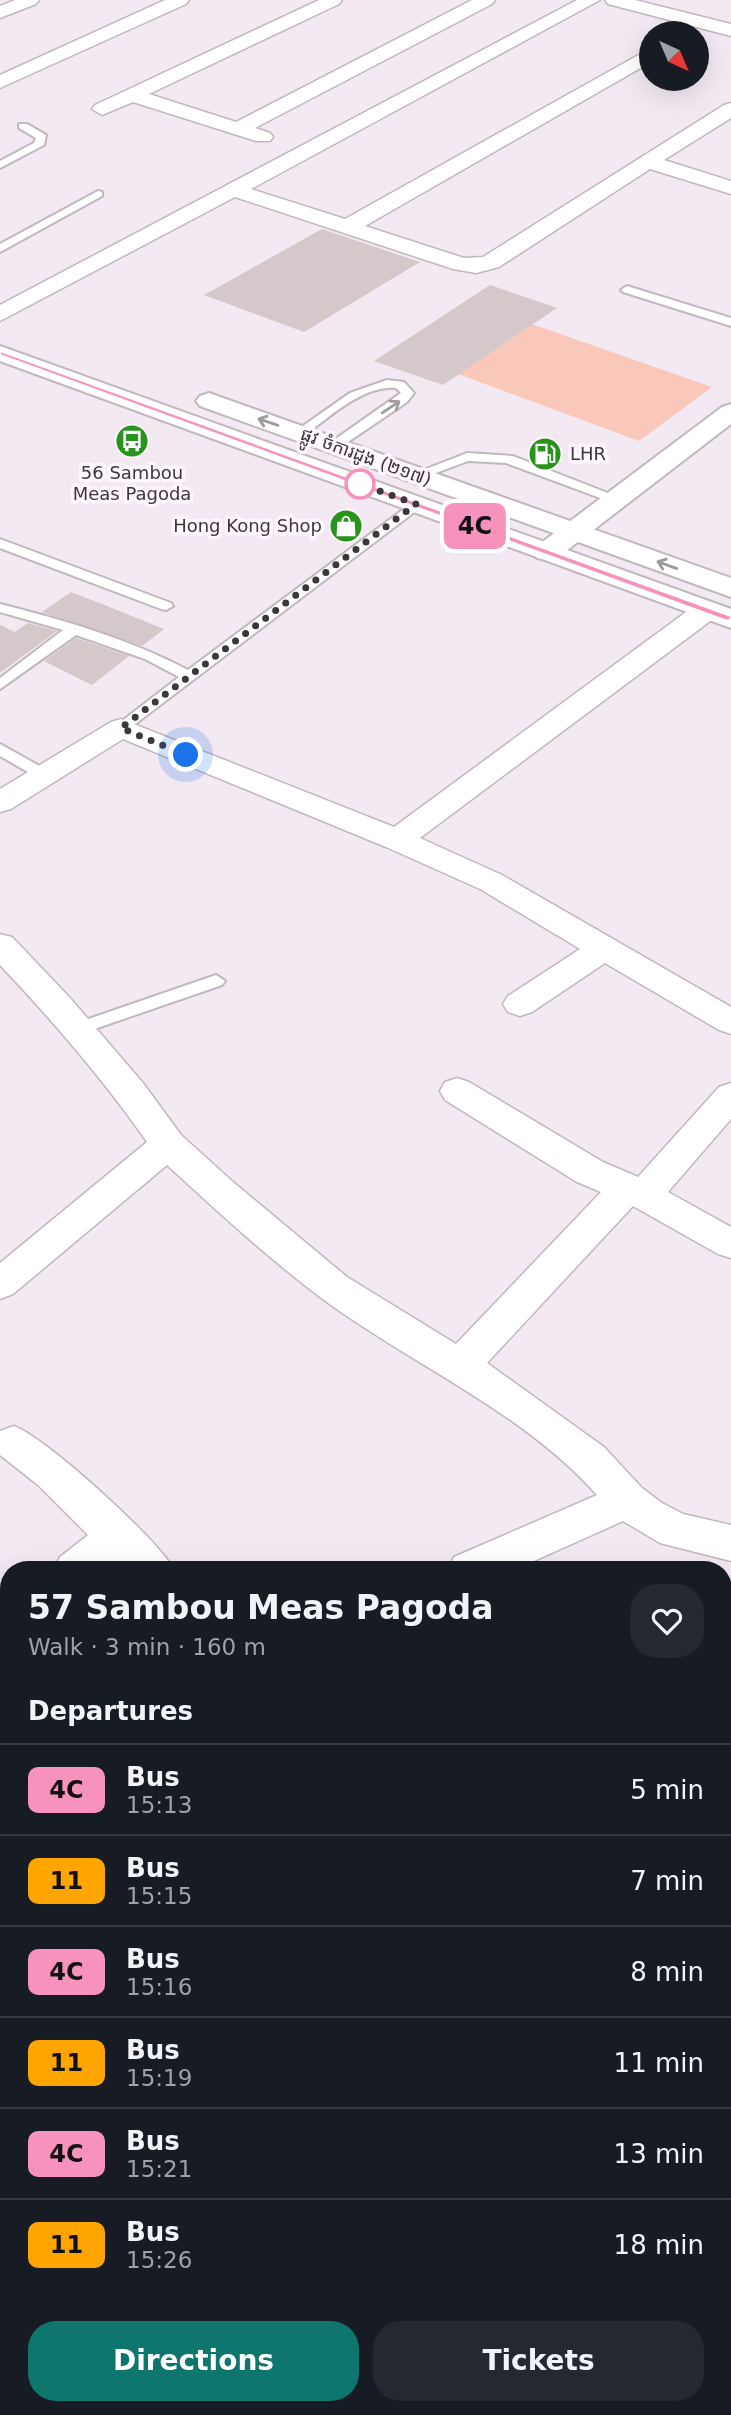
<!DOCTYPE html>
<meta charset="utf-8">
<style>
body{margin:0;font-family:"DejaVu Sans","Noto Sans Khmer",sans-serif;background:#242831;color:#f1f3f6;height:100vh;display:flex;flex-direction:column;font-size:26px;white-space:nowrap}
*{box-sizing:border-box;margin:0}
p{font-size:23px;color:#9ea1a6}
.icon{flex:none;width:38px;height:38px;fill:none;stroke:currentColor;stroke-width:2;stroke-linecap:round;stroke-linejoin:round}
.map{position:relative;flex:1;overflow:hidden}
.drawer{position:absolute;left:0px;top:1561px;width:732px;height:854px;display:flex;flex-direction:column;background:#171b24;border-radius:28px 28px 0 0;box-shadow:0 7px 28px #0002}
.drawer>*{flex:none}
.badge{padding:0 14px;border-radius:10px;font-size:24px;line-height:46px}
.needle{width:46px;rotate:136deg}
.tools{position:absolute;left:639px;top:21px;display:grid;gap:14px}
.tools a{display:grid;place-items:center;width:70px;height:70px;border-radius:50%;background:#171b24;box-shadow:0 7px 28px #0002;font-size:35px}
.you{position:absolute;width:35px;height:35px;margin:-18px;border:5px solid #fff;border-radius:50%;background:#1a73e8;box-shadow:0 0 0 10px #1a73e833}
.map>.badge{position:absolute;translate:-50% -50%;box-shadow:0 0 0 4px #fff}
h2{padding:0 28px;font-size:26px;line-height:63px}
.round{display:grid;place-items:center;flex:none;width:74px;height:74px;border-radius:28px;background:#242831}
.summary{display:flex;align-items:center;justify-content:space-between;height:119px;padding:0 28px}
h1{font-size:33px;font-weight:700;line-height:52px}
.primary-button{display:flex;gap:14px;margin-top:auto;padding:14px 28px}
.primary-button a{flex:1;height:80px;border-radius:28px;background:#0f766e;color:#fff;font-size:28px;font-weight:700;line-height:80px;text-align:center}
.primary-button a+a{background:#242831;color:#f1f3f6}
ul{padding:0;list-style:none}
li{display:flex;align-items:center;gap:21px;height:91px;padding:0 28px;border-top:2px solid #363941}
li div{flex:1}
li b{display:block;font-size:26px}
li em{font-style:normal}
li .badge{min-width:77px;font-weight:700;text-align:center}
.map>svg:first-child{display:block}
</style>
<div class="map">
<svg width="731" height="2415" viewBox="0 0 731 2415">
<rect width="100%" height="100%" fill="#f3e9f2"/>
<path fill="#f9c8ba" d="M526 322 712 387 639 441 450 371Z"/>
<g fill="#d5c8cb">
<path d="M322 229 420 262 304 332 204 295Z"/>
<path d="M490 285 557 308 443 385 374 361Z"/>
<path d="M71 592 107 606 164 629 142 646 42 612Z"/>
<path d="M28 623 57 631 0 673V625L15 632Z"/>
<path d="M76 638 129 656 92 685 44 661Z"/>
</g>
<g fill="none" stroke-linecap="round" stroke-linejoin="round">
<defs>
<g id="service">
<path d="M19 124H27L46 135 44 145 0 168V161L34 143 36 138 19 128Z"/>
<path d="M98 191 102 192V196L0 252V244Z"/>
<path d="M627 286 731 318V326L623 292 621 290Z"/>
<path d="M387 380 404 382 414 393 407 402 339 448H329L327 445 401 393 396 388C363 385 328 418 304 436L299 437 293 433 350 393Z"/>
<path d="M467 453 513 456 623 499 616 503 611 502 506 463 468 461 420 479 415 480 408 476Z"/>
<path d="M416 500 421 501V507L126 731 121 733 113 728 179 677 145 659 76 635 0 689V678L63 630 0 612V604C64 620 129 639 188 670Z"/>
<path d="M0 539 171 603 173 606 166 610 161 609 0 548Z"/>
<path d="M0 744 52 773 54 776 52 779H40L0 756Z"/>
<path d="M216 975 225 981 222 985 77 1035 71 1033 68 1029 71 1025Z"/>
</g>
<g id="minor">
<path d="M15 0H39L36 4 0 18V6Z"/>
<path d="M165 0H189L186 4 0 88V75Z"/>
<path d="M319 0H342L339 4 149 94 236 122 472 0H495L492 4 255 128 270 133 273 137 270 141H256L133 102 102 115 92 109 95 105Z"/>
<path d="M577 0H600L251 189 345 219 651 48V62L365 226 464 258 483 257 724 105 731 103V118L664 160 731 181V194L650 169 499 267 476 273 453 269 235 197 0 321V305Z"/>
<path d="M605 0H635L731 24V36L608 4Z"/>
<path d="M707 602 717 604 721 610 717 616 420 838 502 875 731 1007V1034L719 1030 605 963 532 1012 520 1016 508 1012 503 1004 508 996 580 949 480 889 386 847 123 739 11 809 0 812V789L111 722 121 719 394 827 697 604Z"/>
<path d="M0 934 12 937 70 998 143 1083 181 1135 233 1182 347 1277 456 1344 601 1192 577 1182 445 1100 440 1091 445 1082 457 1078 469 1082 603 1162 638 1177 719 1087 731 1083V1119L668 1192 731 1227V1258L718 1254 633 1206 487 1363 604 1447 642 1488 662 1503 683 1514 731 1525V1561L660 1543 623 1521 514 1570H448L454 1557 597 1495C520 1409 411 1365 320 1297 267 1257 216 1210 167 1165L13 1294 0 1299V1263L147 1142C103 1079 53 1021 0 965Z"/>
<path d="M14 1426C45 1437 160 1541 174 1570H124L116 1562 106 1570H54L60 1557 88 1535 38 1485 0 1455V1431Z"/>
<path d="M9 1603V1645L0 1648V1606Z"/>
</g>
<path id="tertiary" d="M731 404V424L557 558 547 560 537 558 533 552 537 546 722 407Z"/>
<g id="primary">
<path d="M0 346 731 609V628L0 361Z"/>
<path d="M209 393 731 578V597L200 406 196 401 200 396Z"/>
</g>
</defs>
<use href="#service" stroke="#c0b7bf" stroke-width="4"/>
<use href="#minor" stroke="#c0b7bf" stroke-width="3"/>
<use href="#tertiary" stroke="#c0b7bf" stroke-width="4"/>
<use href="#primary" stroke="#c0b7bf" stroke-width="4"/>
<use href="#service" fill="#fff" fill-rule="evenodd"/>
<use href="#minor" fill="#fff" fill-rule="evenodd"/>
<use href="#tertiary" fill="#fff" fill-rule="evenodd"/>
<use href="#primary" fill="#fff" fill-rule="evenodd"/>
</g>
<defs><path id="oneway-shaft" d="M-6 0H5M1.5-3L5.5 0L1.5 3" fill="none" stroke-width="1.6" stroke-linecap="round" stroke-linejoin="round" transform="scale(1.75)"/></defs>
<g stroke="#9d9b9d">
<use href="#oneway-shaft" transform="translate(391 407) rotate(-34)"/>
<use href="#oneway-shaft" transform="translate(268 422) rotate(-161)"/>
<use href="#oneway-shaft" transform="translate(667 565) rotate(-160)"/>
</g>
<path fill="#f792bd" stroke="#fff" stroke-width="2" d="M0 351 731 616V619L727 621 0 355Z"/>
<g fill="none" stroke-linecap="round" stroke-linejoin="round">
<path stroke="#3b373b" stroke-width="7" stroke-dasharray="0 12.6" d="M186 755 121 728 416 504 360 484"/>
</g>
<defs>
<symbol id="bus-disc" viewBox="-11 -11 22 22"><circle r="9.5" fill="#29941c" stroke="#fff7fe"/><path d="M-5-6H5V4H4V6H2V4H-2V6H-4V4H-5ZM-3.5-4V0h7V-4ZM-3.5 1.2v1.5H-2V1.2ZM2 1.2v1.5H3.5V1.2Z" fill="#fff"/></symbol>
<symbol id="fuel-disc" viewBox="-11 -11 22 22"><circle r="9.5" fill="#29941c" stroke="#fff7fe"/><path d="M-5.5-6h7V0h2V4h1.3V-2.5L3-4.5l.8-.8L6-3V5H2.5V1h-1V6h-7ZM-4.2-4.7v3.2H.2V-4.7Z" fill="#fff"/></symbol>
<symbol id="shop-disc" viewBox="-11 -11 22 22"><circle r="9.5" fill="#29941c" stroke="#fff7fe"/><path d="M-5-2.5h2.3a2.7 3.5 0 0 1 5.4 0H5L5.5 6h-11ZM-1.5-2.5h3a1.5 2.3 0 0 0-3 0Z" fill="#fff"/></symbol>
</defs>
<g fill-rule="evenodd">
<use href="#bus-disc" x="113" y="422" width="38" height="38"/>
<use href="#fuel-disc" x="526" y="435" width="38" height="38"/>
<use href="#shop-disc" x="327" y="507" width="38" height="38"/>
</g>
<circle fill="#fff" stroke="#f792bd" stroke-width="3.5" cx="360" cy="484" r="14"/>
<g text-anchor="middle" stroke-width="7" stroke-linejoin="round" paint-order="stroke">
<g font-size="18" fill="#3b373b" stroke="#fff7fe" text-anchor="start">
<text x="570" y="460">LHR</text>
<text x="132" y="479" text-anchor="middle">56 Sambou<tspan x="132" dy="21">Meas Pagoda</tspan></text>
<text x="322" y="532" text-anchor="end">Hong Kong Shop</text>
</g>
<g font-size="18" fill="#3b373b" stroke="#fff7fe">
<text transform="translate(366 457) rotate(20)" y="6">ផ្លូវ ចំការដូង (២១៧)</text>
</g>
</g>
</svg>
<div class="tools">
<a><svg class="needle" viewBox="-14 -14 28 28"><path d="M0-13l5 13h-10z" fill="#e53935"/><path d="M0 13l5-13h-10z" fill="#9ea1a6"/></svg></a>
</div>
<div class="you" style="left:186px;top:755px"></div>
<b class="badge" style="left:475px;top:526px;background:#f792bd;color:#111">4C</b>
<section class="drawer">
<div class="summary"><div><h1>57 Sambou Meas Pagoda</h1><p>Walk · 3 min · 160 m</p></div><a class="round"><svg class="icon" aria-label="heart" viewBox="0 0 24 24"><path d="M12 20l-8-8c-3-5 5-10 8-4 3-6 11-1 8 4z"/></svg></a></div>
<h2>Departures</h2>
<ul>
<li><span class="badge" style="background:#f792bd;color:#111">4C</span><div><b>Bus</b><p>15:13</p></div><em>5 min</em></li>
<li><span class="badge" style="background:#ffa500;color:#111">11</span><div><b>Bus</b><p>15:15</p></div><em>7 min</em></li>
<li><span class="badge" style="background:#f792bd;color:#111">4C</span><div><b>Bus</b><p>15:16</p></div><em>8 min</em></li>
<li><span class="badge" style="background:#ffa500;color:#111">11</span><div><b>Bus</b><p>15:19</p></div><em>11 min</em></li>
<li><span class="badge" style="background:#f792bd;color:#111">4C</span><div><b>Bus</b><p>15:21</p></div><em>13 min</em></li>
<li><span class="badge" style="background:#ffa500;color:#111">11</span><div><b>Bus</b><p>15:26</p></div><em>18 min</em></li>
</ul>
<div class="primary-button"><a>Directions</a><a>Tickets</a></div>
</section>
</div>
